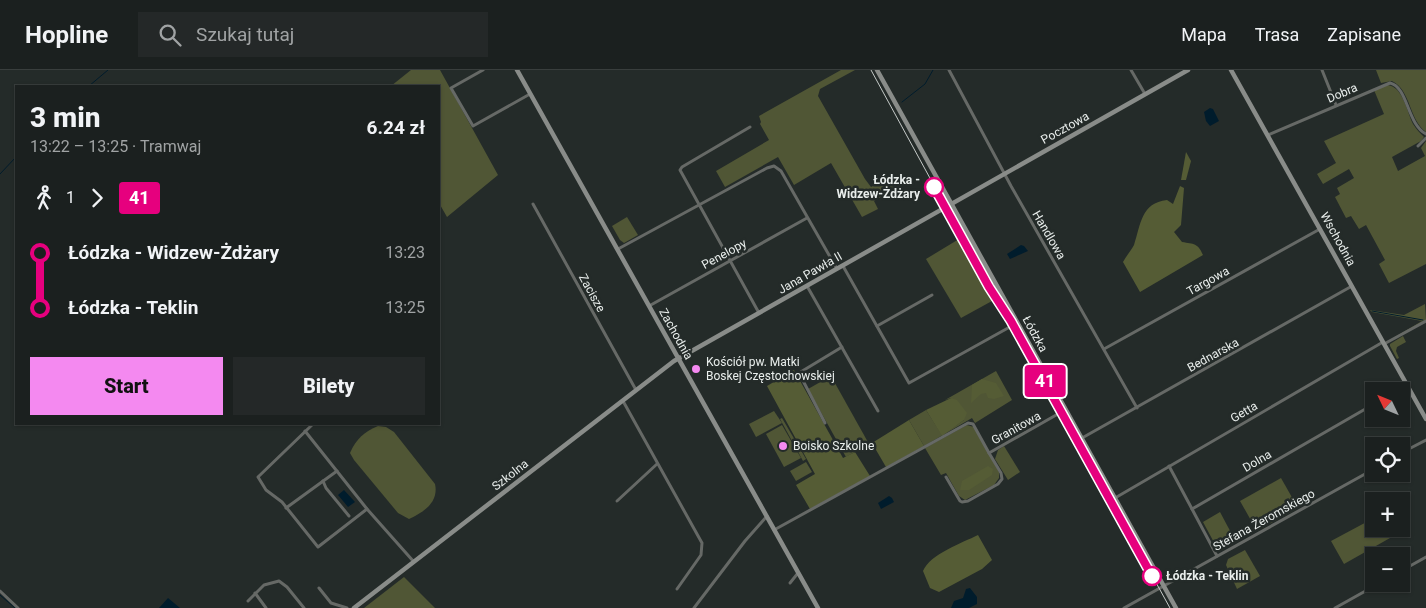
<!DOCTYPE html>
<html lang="pl">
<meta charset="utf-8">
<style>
body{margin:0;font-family:Roboto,sans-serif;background:#242828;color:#f1f3f6;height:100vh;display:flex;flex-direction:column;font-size:19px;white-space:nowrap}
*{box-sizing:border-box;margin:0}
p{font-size:16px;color:#a0a3a4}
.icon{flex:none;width:28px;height:28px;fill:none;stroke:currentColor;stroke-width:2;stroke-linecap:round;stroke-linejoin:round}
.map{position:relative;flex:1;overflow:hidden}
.details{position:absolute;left:15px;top:15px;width:425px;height:340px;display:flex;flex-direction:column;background:#1b201f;border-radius:0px;box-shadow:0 1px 4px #0004,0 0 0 1px #393e3d}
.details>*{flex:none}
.badge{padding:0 10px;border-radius:4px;font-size:18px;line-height:32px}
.needle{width:32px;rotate:313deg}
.fabs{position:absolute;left:1365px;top:312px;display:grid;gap:10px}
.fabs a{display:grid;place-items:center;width:45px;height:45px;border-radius:0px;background:#1b201f;box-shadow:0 1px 4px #0004,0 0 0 1px #393e3d;font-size:25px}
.map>.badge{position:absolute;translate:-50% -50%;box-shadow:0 0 0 2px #fff}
.legs{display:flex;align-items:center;gap:8px;height:55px;padding:0 15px;font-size:16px}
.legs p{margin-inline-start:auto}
.headline{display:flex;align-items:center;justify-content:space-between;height:85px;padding:0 15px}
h1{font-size:28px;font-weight:800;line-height:38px}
.action{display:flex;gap:10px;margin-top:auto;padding:10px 15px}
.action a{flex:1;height:58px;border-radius:0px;background:#f489f0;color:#111;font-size:20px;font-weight:800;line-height:58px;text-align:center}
.action a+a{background:#242828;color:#f1f3f6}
ul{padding:0 15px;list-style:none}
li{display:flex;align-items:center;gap:18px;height:55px;font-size:19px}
li i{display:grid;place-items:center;width:8px;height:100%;margin:0 6px;background:currentColor}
li i::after{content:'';width:12px;height:12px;margin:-6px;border:4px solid;border-radius:50%;background:#1b201f}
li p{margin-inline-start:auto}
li:first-child i{background:linear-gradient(#0000 50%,currentColor 0)}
li:last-child i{background:linear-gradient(currentColor 50%,#0000 0)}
header{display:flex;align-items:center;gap:30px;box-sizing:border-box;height:70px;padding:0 25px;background:#1b201f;border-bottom:1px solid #393e3d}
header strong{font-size:24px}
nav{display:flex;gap:28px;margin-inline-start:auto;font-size:18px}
.search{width:350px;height:45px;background:#242828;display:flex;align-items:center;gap:12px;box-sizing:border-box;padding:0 18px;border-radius:0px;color:#a0a3a4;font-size:19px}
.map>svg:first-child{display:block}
</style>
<header>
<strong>Hopline</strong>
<div class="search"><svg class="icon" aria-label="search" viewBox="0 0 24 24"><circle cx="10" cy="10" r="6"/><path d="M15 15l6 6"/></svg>Szukaj tutaj</div>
<nav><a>Mapa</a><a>Trasa</a><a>Zapisane</a></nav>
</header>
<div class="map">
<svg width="1426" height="538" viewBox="0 0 1426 538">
<rect width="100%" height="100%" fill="#242b29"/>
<g fill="#505635">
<path d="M411 0H440L498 105 447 147 439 133V16H391Z"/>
<path d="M841 0H855L820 19 818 26 865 109 871 117 891 106 897 117 874 131 878 139 862 147 831 93 794 115 778 87 725 117 716 101 769 70 760 54 761 52 759 46Z"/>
<path d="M1376 0H1426V62C1409 50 1411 20 1392 11L1381 13Z"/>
<path d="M1387 15C1403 16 1407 42 1413 54 1416 59 1420 63 1424 67L1421 71 1392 87 1398 101 1425 86 1421 78 1426 71V194L1389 213 1379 194 1385 190 1366 155 1359 159 1351 146 1346 148 1335 127 1340 124 1337 118 1354 108 1349 99 1323 114 1317 104 1336 93 1324 71 1384 44 1374 20Z"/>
<path d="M627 147 638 165 624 173 620 170 612 156Z"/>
<path d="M953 147H955L990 211 967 175 960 158Z"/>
<path d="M951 149 986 213 985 214 950 151Z"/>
<path d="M959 169 992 231 961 248 926 189Z"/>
<path d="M1425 234 1426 250 1388 271 1422 251 1372 242 1370 240 1404 245Z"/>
<path d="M1403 266 1406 272 1397 277 1396 281 1399 288 1397 289 1390 276V274Z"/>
<path d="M996 301 1012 330 975 353 972 348 924 376 909 350 926 340 942 365 964 350 951 328 945 330Z"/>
<path d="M831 306 869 374 846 387 808 319Z"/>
<path d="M774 341 782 353 756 367 749 354Z"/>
<path d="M782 348 806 389 803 391 780 349Z"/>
<path d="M782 355 801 388 784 397 766 364Z"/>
<path d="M967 355 974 357 999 402V408L994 415 965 430 959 426 946 403 941 405 925 378Z"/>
<path d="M378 356 386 357 394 362 435 414C439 432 424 442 409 449L398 443 354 390 350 383C356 369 364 362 378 356Z"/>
<path d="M1004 376 1020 402 1008 410 995 389 998 380Z"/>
<path d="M806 392 812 402 796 411 790 401Z"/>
<path d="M1281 408 1298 438 1257 461 1240 431Z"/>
<path d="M1220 442 1236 472 1222 480 1217 478 1203 452Z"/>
<path d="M1374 448V459H1385L1390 468 1344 494 1331 471Z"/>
<path d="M1245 480 1260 506 1237 519 1226 495 1228 489Z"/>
<path d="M404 507 435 538H364Z"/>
</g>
<g fill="#555c35">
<path d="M1186 82 1191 91 1186 110H1181Z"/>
<path d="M1180 116 1184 118 1181 155 1174 162 1182 172C1194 174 1198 173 1203 185L1140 222 1123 192C1126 186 1131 181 1134 175 1141 154 1141 133 1167 130L1173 134Z"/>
<path d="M794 300 843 388 855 382 870 406 810 439 796 415 815 404 767 316Z"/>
<path d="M982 309 996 313 1004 326 994 329 988 328 986 323 981 324 971 333 972 315Z"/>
<path d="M951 328 957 330 967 343 964 350 942 366 926 340Z"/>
<path d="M909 350 924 376 886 397 872 373Z"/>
<path d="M988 396 993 399 992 405 969 420H960L962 411Z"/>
<path d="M978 465 992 490 982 499 939 522 930 518 923 501C930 484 962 473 978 465Z"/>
</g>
<g fill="#001c2c">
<path d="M1210 38 1213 39 1219 51 1210 56 1206 51 1204 42Z"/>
<path d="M1021 175 1024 176 1028 181 1010 189 1007 184Z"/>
<path d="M344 420 355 432 348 437 338 425Z"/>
<path d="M889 426 892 428 894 432 881 439 878 433Z"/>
<path d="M970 518 977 527V534L969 538H951L954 531 963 528 966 519Z"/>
<path d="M168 528 180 538H159Z"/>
</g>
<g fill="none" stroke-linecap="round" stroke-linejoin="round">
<g stroke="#001c2c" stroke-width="1">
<path d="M89 16 108 0"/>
<path d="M902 32 925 14 933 0"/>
<path d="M0 104 16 87"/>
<path d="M1372 241 1423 250"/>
<path d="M0 525 15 538"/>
</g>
<g stroke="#666966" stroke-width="3">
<path d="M483 0 451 18 473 56 530 24"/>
<path d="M949 0 1011 116 1137 338"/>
<path d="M1131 0 1145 24"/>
<path d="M1322 0 1336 35"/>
<path d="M750 57 682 97 680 100 759 243"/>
<path d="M1268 65 1390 13C1408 17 1407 54 1426 64"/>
<path d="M1418 76 1426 68"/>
<path d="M533 134 636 320"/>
<path d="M618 179 767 98 774 96 781 101 837 199"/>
<path d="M843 196 909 313 1017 253"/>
<path d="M807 216 878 341"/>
<path d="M649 236 807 148"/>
<path d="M877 256 932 225"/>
<path d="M1384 274 1426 251"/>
<path d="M1104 279 1320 159"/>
<path d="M1396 321 1407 315"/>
<path d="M623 331 702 473 701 485 677 519"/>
<path d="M825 353 799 303 842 277"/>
<path d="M313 354 258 407 266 420 282 432 318 477 367 439"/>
<path d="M305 361 367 439 414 492"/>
<path d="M1082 368 1352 216"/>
<path d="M1401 383 1426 370"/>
<path d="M1169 396 1192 439 1374 334"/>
<path d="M946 407 960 431 962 432 968 431 998 414 1002 409 1001 403 989 383 1065 340"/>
<path d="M323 411 326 418 349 446"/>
<path d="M1115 428 1383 272"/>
<path d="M617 431 657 394"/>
<path d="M286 438 337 401"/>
<path d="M1192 439 1217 486"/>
<path d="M774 460 968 353 973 354 989 383"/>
<path d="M1401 501 1426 487"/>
<path d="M790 513 798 503"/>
<path d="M319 518 331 533 347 538"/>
<path d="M0 521 18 538"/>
<path d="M255 523 266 538"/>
<path d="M248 531 264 515 279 511 287 517 304 538"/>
<path d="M694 538 745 471 767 446"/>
<path d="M1124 538 1374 399"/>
<path d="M1335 538 1378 514"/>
</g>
<g stroke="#898c89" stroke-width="4.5">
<path d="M517 0 818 538"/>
<path d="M877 0 1176 538"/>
<path d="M1231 0 1426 349"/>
<path d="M354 538 674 291 1188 0"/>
</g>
<path stroke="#c6cbc9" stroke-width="1" d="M871 0 967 176 1014 255 1170 538"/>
</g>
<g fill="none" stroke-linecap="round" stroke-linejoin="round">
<defs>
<path id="line-1" d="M934 117 989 217 1011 251 1152 506"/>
</defs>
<use href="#line-1" stroke="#fff" stroke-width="11"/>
<use href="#line-1" stroke="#e6007e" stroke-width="8"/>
</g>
<g fill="#fff" stroke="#e6007e" stroke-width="2.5">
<circle cx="934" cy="117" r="9"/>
<circle cx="1152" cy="506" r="9"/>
</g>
<g fill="#f489f0" stroke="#242b29" stroke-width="2">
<circle cx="696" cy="299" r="5"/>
<circle cx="783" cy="376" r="5"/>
</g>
<g text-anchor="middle" stroke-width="5" stroke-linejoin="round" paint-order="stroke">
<g font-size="12" fill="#e9eeec" stroke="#242b29">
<text transform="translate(1342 23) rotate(-23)" y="4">Dobra</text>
<text transform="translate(1065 58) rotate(-29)" y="4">Pocztowa</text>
<text transform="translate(1049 165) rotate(60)" y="4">Handlowa</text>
<text transform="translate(1338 169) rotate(61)" y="4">Wschodnia</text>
<text transform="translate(724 184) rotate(-29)" y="4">Penelopy</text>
<text transform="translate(810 203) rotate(-30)" y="4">Jana Pawła II</text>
<text transform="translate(1208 211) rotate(-29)" y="4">Targowa</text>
<text transform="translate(592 223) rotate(61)" y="4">Zacisze</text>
<text transform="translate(676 264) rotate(61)" y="4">Zachodnia</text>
<text transform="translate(1035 264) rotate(61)" y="4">Łódzka</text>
<text transform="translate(1213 285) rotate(-29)" y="4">Bednarska</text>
<text transform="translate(1244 342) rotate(-30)" y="4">Getta</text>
<text transform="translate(1016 358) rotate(-29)" y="4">Granitowa</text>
<text transform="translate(1257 391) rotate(-30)" y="4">Dolna</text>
<text transform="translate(510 405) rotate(-38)" y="4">Szkolna</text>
<text transform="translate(1264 450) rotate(-29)" y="4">Stefana Żeromskiego</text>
</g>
<g font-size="12" font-weight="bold" fill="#e9eeec" stroke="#242b29" text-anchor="end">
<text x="920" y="114">Łódzka -<tspan x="920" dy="14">Widzew-Żdżary</tspan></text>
<text x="1166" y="510" text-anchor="start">Łódzka - Teklin</text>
</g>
<g font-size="12" fill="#e9eeec" stroke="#242b29" text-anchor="start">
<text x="706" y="296">Kościół pw. Matki<tspan x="706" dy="14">Boskej Częstochowskiej</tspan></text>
<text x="793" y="380">Boisko Szkolne</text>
</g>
</g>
</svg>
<div class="fabs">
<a><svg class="needle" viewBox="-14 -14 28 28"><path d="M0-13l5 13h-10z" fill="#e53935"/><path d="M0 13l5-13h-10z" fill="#a0a3a4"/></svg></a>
<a><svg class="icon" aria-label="locate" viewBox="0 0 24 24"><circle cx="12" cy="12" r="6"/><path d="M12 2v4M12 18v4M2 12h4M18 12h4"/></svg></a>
<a>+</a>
<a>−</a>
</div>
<b class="badge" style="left:1045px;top:311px;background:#e6007e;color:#fff">41</b>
<section class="details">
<div class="headline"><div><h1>3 min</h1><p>13:22 – 13:25 · Tramwaj</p></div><b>6.24 zł</b></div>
<div class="legs"><svg class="icon" aria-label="walk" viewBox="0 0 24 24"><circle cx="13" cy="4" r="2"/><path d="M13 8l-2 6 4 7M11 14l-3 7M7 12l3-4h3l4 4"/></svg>1<svg class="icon" aria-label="forward" viewBox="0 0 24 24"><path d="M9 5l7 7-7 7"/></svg><b class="badge" style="background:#e6007e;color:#fff">41</b></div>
<ul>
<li><i style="color:#e6007e"></i><b>Łódzka - Widzew-Żdżary</b><p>13:23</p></li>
<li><i style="color:#e6007e"></i><b>Łódzka - Teklin</b><p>13:25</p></li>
</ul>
<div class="action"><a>Start</a><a>Bilety</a></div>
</section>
</div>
